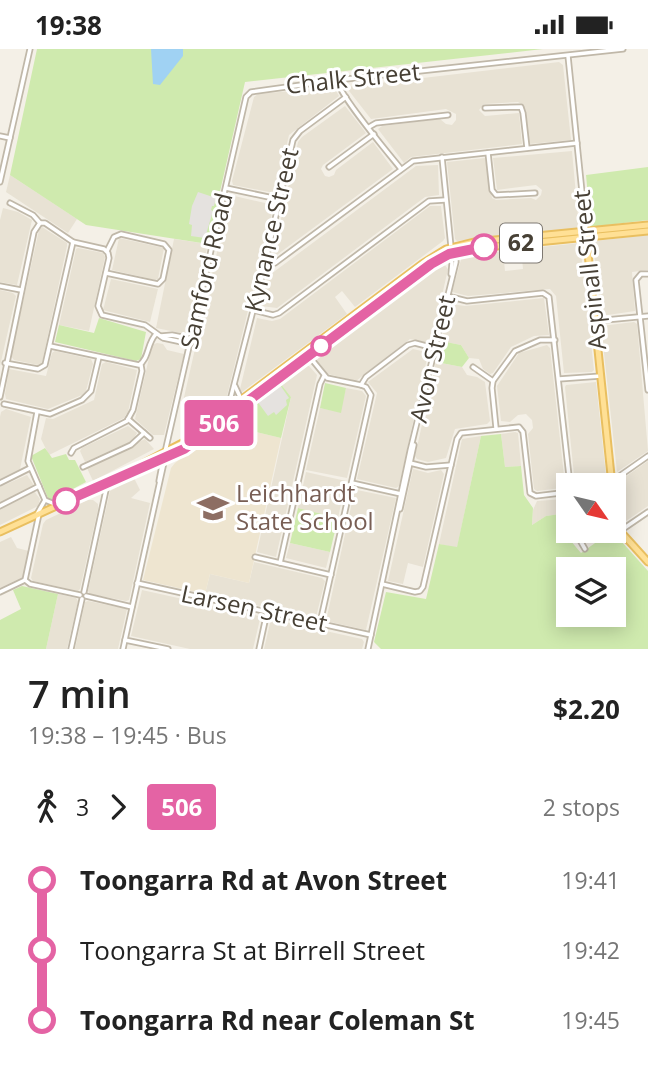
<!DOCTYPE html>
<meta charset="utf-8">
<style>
body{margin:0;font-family:"Open Sans",sans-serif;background:#f2f2f2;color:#222;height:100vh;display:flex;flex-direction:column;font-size:26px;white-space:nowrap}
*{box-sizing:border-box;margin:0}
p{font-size:23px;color:#767676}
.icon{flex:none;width:38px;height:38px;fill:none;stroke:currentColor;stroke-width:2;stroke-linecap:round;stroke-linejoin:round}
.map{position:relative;height:600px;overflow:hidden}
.drawer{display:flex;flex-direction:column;background:#fff;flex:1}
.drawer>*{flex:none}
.badge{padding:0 14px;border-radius:5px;font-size:24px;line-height:46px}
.needle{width:46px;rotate:124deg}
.tools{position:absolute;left:556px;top:424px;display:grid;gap:14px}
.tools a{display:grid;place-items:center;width:70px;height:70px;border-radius:0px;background:#fff;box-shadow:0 4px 18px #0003;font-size:35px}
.map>.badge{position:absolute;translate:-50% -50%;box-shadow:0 0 0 4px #fff}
.legs{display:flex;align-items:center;gap:10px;height:77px;padding:0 28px;font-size:23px}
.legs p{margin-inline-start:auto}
.overview{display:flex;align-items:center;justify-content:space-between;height:119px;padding:0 28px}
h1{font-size:38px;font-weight:600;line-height:52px}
ul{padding:0 28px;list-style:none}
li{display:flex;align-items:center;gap:24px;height:70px;font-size:26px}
li i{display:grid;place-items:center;width:10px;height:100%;margin:0 9px;background:currentColor}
li i::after{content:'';width:18px;height:18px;margin:-9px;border:5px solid;border-radius:50%;background:#fff}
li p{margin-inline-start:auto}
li:first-child i{background:linear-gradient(#0000 50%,currentColor 0)}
li:last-child i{background:linear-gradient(currentColor 50%,#0000 0)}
.status{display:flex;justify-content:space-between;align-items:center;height:49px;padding:0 35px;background:#fff;direction:ltr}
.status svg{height:19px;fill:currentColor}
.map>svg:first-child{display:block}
</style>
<div class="status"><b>19:38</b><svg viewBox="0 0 49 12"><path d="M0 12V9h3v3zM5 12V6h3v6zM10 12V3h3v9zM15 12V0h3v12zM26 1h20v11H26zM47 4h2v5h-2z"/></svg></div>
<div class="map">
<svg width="648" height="600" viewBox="0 0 648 600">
<rect width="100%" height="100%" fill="#f4f0e7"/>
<g fill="#e8e2d4">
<path d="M559 13 563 16 571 91 529 95 526 62 523 56 518 53 484 55 479 61 485 67 519 64 522 95 411 108 404 114 378 80 382 77 440 70 446 75 452 76 456 71V65L446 60 371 70 346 38Z"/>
<path d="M334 38 339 47 289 86 276 142 274 144 233 136 232 132 254 48 258 45Z"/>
<path d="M345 57 366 84 323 116 321 120 325 127 329 128 334 126 336 121 373 93 393 120 274 208 273 206 298 93 302 88Z"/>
<path d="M572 102 579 179 457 192 455 190 447 113 485 109 492 149 496 151 531 149 536 151 541 146 542 141 536 136 497 141 493 109Z"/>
<path d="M438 116 439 146 425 148 277 259 261 257 267 228 416 117Z"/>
<path d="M10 126 77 170 68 184 6 143Z"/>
<path d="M230 146 274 156 224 359 204 371 196 360 182 357Z"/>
<path d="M430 157H441L445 189 443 192 355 258 342 242 335 248 347 265 242 343 240 340 257 269 272 272 280 270Z"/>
<path d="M3 159 18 163 32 171 17 236 0 233V171Z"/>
<path d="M42 178 67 194V197L42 314 38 316 14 311 11 307 39 181Z"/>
<path d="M648 186V221L632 223 635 262 601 267 593 194 595 192Z"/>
<path d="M119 189 164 199 158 230 155 231 112 221Z"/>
<path d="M174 190 208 195 188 283 186 285 156 279Z"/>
<path d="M580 194 594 321 592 323 564 324 556 247 550 240 468 247 452 243 462 207 503 202 505 222 523 220 521 200Z"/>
<path d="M78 199 103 204 105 208 89 282 59 276 76 200Z"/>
<path d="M442 213 448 220 431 295 410 290 356 332 328 325 317 311 319 305Z"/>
<path d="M111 230 158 240 150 273 103 261Z"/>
<path d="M0 241 13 244 16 247 0 317Z"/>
<path d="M544 249 549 286 534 287 511 298 493 324 490 325 483 320 479 310 469 309 461 296 441 292 451 255 465 257Z"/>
<path d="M634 273 637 275 648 402 617 423 601 277Z"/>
<path d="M157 294 163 295 167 301 184 305 164 386H153L135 370 152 296Z"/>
<path d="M547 296 550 299 565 436 562 439 537 442 534 440 528 385 533 379 532 371 526 365 518 366 510 373 501 372 497 337 519 304Z"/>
<path d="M413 300 426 303 428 305 399 437 396 439 357 430 377 344 368 333Z"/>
<path d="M55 302 91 310 93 315 86 342 82 346 48 360 6 350 5 345 9 320 46 327 52 304Z"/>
<path d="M106 313 137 321 128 363 124 369 49 406 41 390 46 369 53 370 94 351 102 315Z"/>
<path d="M436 313 462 318 467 326 477 328 485 333 490 372 487 375 455 380 446 409 428 413 417 410 415 407Z"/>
<path d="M304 316 309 317 317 326 276 508 257 503 291 348 280 334Z"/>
<path d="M596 333 607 436H575L565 338 566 336Z"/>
<path d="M346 339 362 342 366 347 347 429 306 421 320 359 340 363Z"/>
<path d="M6 360 31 368 20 420 0 430V368L1 363Z"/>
<path d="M128 377 137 384 132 392 85 413 80 402 82 399Z"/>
<path d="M515 383 518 384 521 417 505 418 501 385Z"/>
<path d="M481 387 457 499 439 495 462 390Z"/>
<path d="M145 390 154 400 93 432 87 419 89 417Z"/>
<path d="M648 412V457L623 474 618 433Z"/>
<path d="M413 420 428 424 441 421 444 425 423 518 408 514 403 535 388 532Z"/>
<path d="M306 423 346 432 338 469 298 459Z"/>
<path d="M27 426 35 438 0 455V438Z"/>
<path d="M134 429 140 441 131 449 150 454 129 551 126 552 90 545 88 542 110 442Z"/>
<path d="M357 441 396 449 366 581 326 572 354 444Z"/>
<path d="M34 442 40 450 38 457 0 476V459Z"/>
<path d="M564 450 567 464 546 467 532 476 533 461 537 452Z"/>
<path d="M88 451H93L98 455V460L80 540 78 542 33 532 31 529 43 475 46 471Z"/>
<path d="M11 488 17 499 29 502 23 528 0 539V493Z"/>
<path d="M290 494 330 503 326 519 286 509Z"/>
<path d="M254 513 322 529 325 532 316 568 314 569 205 545 210 525 249 534Z"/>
<path d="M142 541 259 567 260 570 253 600H190L131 587Z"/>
<path d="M58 545 76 549 78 552 67 600H46Z"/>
<path d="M88 552 127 560 118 600H75L85 553Z"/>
<path d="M271 570 362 590 364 593 362 600H264Z"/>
</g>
<path fill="#eee5d0" d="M235 368 244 380 281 389 249 534 210 525 205 545 143 531 171 419 175 414Z"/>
<g fill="#cfeaae" fill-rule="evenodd">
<path d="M37 0H543L245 33 208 195 86 176 10 126Z"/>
<path d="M648 118V171L591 178 586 126Z"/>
<path d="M99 269 146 283 141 310 136 312 55 293 59 276 94 284Z"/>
<path d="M441 292 461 296 469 309 462 318 436 313Z"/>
<path d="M280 334 291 348 281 389 244 380 235 368Z"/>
<path d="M325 334 346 339 341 364 320 359Z"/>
<path d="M501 385 505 418 521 417 524 446 533 459 532 476 546 467 567 464 570 491 581 504 612 482 648 522V600H381L374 593 386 543 426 550 439 495 457 498 481 387ZM569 520H614V565H569Z"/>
<path d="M45 399 52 409 66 405 69 411H75L86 433 52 451 48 449 31 407Z"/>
<path d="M298 459 338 469 330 503 290 494Z"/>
<path d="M22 537 58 545 46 600H0V571L21 560 13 541Z"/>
</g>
<g fill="#e5e2df">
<path d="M198 143 216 149 214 157H212L211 161 213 162 205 189 191 187 192 176 189 175 192 157Z"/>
<path d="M280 336 289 349 286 351 287 356 276 366 274 363 268 367 257 352Z"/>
</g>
<path fill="#a0d2f3" d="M151 0H183V7L160 36 153 35Z"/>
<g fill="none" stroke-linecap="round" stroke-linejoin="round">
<defs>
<g id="minor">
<path d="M568 7 586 182"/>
<path d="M337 31C339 46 389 105 401 120"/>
<path d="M485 59 521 58 523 64 527 99"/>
<path d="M369 78 376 74 448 66"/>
<path d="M0 87 10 89"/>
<path d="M488 104 492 141 496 146 535 144"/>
<path d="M442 108 451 198"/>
<path d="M329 118 374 85"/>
<path d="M0 133 30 0"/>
<path d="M226 139 278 150"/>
<path d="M10 154 33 166 40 174"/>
<path d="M449 205 452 214 451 225"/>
<path d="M265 215 275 214 413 112 577 94"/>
<path d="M106 224 158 235 163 230 169 201 164 195 121 185 114 188 107 202"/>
<path d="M648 225H641L636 231 648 341"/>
<path d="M0 237 21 241"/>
<path d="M447 247 467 252 543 244 549 248 570 436"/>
<path d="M253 261 273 266 279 264 429 152 445 151"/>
<path d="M595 272 648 267"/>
<path d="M161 287 172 286 192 290"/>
<path d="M50 297 139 316C149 310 147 294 156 285"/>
<path d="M309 307 327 329 361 336 366 328 408 296 415 294 434 299"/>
<path d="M5 314 38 320 45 316 73 193"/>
<path d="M473 318 493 332"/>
<path d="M559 330 601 327"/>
<path d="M235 337 241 350"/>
<path d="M0 348 34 183 40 174H45L73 193 104 200 108 204 109 209 98 257 102 266 145 276 163 289 191 295"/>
<path d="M4 355 50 365 82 351 91 342 99 308"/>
<path d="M228 359 265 215 293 91 300 82 346 48"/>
<path d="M37 363 28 412 45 451 57 456"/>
<path d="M128 370 150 389"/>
<path d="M496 379 492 339 493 332 515 302 540 291H555"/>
<path d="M165 403 246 48 251 43 337 31 623 0"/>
<path d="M71 404 74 399 127 372 133 361 142 322 141 316"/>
<path d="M410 414 426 418 451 416"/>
<path d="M83 418 131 396 144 384"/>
<path d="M611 429 618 428 648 407"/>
<path d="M159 432 163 411"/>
<path d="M0 434 30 419"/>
<path d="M352 434 401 445"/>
<path d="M0 457 39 437"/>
<path d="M400 460 414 396"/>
<path d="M37 465 45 451"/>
<path d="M574 481 585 500"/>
<path d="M620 482 648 463"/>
<path d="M255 508 331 526"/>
<path d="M280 514 320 335 324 327"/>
<path d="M25 531 39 465"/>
<path d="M25 531 30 535 80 546"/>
<path d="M137 534 371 586"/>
<path d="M382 535 415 543 420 542 423 538 457 390 461 384 519 378 523 383 530 444 536 447 569 443"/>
<path d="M0 543 25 531"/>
<path d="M84 543 106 441 104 435"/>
<path d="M86 547 132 558"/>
<path d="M320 574 371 346 366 338 361 336"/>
<path d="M125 591 168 600"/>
<path d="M71 600 82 550"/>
<path d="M123 600 165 409"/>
<path d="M259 600 267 563"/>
<path d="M368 600 410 402 456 213 455 203"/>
</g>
<g id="major">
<path d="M586 185 612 436"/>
<path d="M112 431 184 400 442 208 463 201 487 198 648 182"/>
<path d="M614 457 620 482 648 513"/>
<path d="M0 483 104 435 186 392 422 215 446 200 474 193 648 176"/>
</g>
</defs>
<use href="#minor" stroke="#c0b8a9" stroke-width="7"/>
<use href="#major" stroke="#e9bf60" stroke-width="9"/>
<use href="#minor" stroke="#fff" stroke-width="3.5"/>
<use href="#major" stroke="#ffe095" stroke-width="5"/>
</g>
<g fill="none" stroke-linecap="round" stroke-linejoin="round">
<defs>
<path id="line-1" d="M66 452 184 400 431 215 449 205 484 198"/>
</defs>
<use href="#line-1" stroke="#fff" stroke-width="16"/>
<use href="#line-1" stroke="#e463a4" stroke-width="10"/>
</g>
<defs>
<symbol id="school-bare" viewBox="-9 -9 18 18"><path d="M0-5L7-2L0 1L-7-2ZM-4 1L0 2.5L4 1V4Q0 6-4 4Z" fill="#8d6e63" stroke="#fff" stroke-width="2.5" paint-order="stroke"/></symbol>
</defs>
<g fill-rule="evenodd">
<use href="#school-bare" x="191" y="437" width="44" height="44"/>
</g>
<g fill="#fff" stroke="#e463a4" stroke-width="3.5">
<circle cx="484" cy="198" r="12"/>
<circle cx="321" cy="297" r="9"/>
<circle cx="66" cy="452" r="12"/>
</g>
<g text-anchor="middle" stroke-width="6" stroke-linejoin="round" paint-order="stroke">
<rect fill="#fff" stroke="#7e7972" stroke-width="2" x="500" y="174.5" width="42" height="39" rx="5"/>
<g font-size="23" font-weight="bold" fill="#474035">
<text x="521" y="202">62</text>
</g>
<g font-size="24" fill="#474035" stroke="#fff">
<text transform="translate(353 30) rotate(-6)" y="8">Chalk Street</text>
<text transform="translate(272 181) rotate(-77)" y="8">Kynance Street</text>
<text transform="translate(590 221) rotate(-96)" y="8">Aspinall Street</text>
<text transform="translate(207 222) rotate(-77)" y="8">Samford Road</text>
<text transform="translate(433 310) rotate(-77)" y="8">Avon Street</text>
<text transform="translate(254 560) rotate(12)" y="8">Larsen Street</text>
</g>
<g font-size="24" fill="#785e54" stroke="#fff" text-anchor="start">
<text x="236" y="453">Leichhardt<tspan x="236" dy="28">State School</tspan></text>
</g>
</g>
</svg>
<div class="tools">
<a><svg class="needle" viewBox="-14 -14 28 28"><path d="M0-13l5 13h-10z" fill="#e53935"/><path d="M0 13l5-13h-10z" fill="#767676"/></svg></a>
<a><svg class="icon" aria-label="layers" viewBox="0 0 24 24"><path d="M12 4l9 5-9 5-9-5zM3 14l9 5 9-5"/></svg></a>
</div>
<b class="badge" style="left:219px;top:374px;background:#e463a4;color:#fff">506</b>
</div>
<section class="drawer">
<div class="overview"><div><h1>7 min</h1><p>19:38 – 19:45 · Bus</p></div><b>$2.20</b></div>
<div class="legs"><svg class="icon" aria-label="walk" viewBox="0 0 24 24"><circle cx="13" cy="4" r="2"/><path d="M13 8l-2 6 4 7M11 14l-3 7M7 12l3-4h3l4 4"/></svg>3<svg class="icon" aria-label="forward" viewBox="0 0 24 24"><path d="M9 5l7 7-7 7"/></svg><b class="badge" style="background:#e463a4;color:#fff">506</b><p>2 stops</p></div>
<ul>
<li><i style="color:#e463a4"></i><b>Toongarra Rd at Avon Street</b><p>19:41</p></li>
<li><i style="color:#e463a4"></i><span>Toongarra St at Birrell Street</span><p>19:42</p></li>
<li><i style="color:#e463a4"></i><b>Toongarra Rd near Coleman St</b><p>19:45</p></li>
</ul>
</section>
